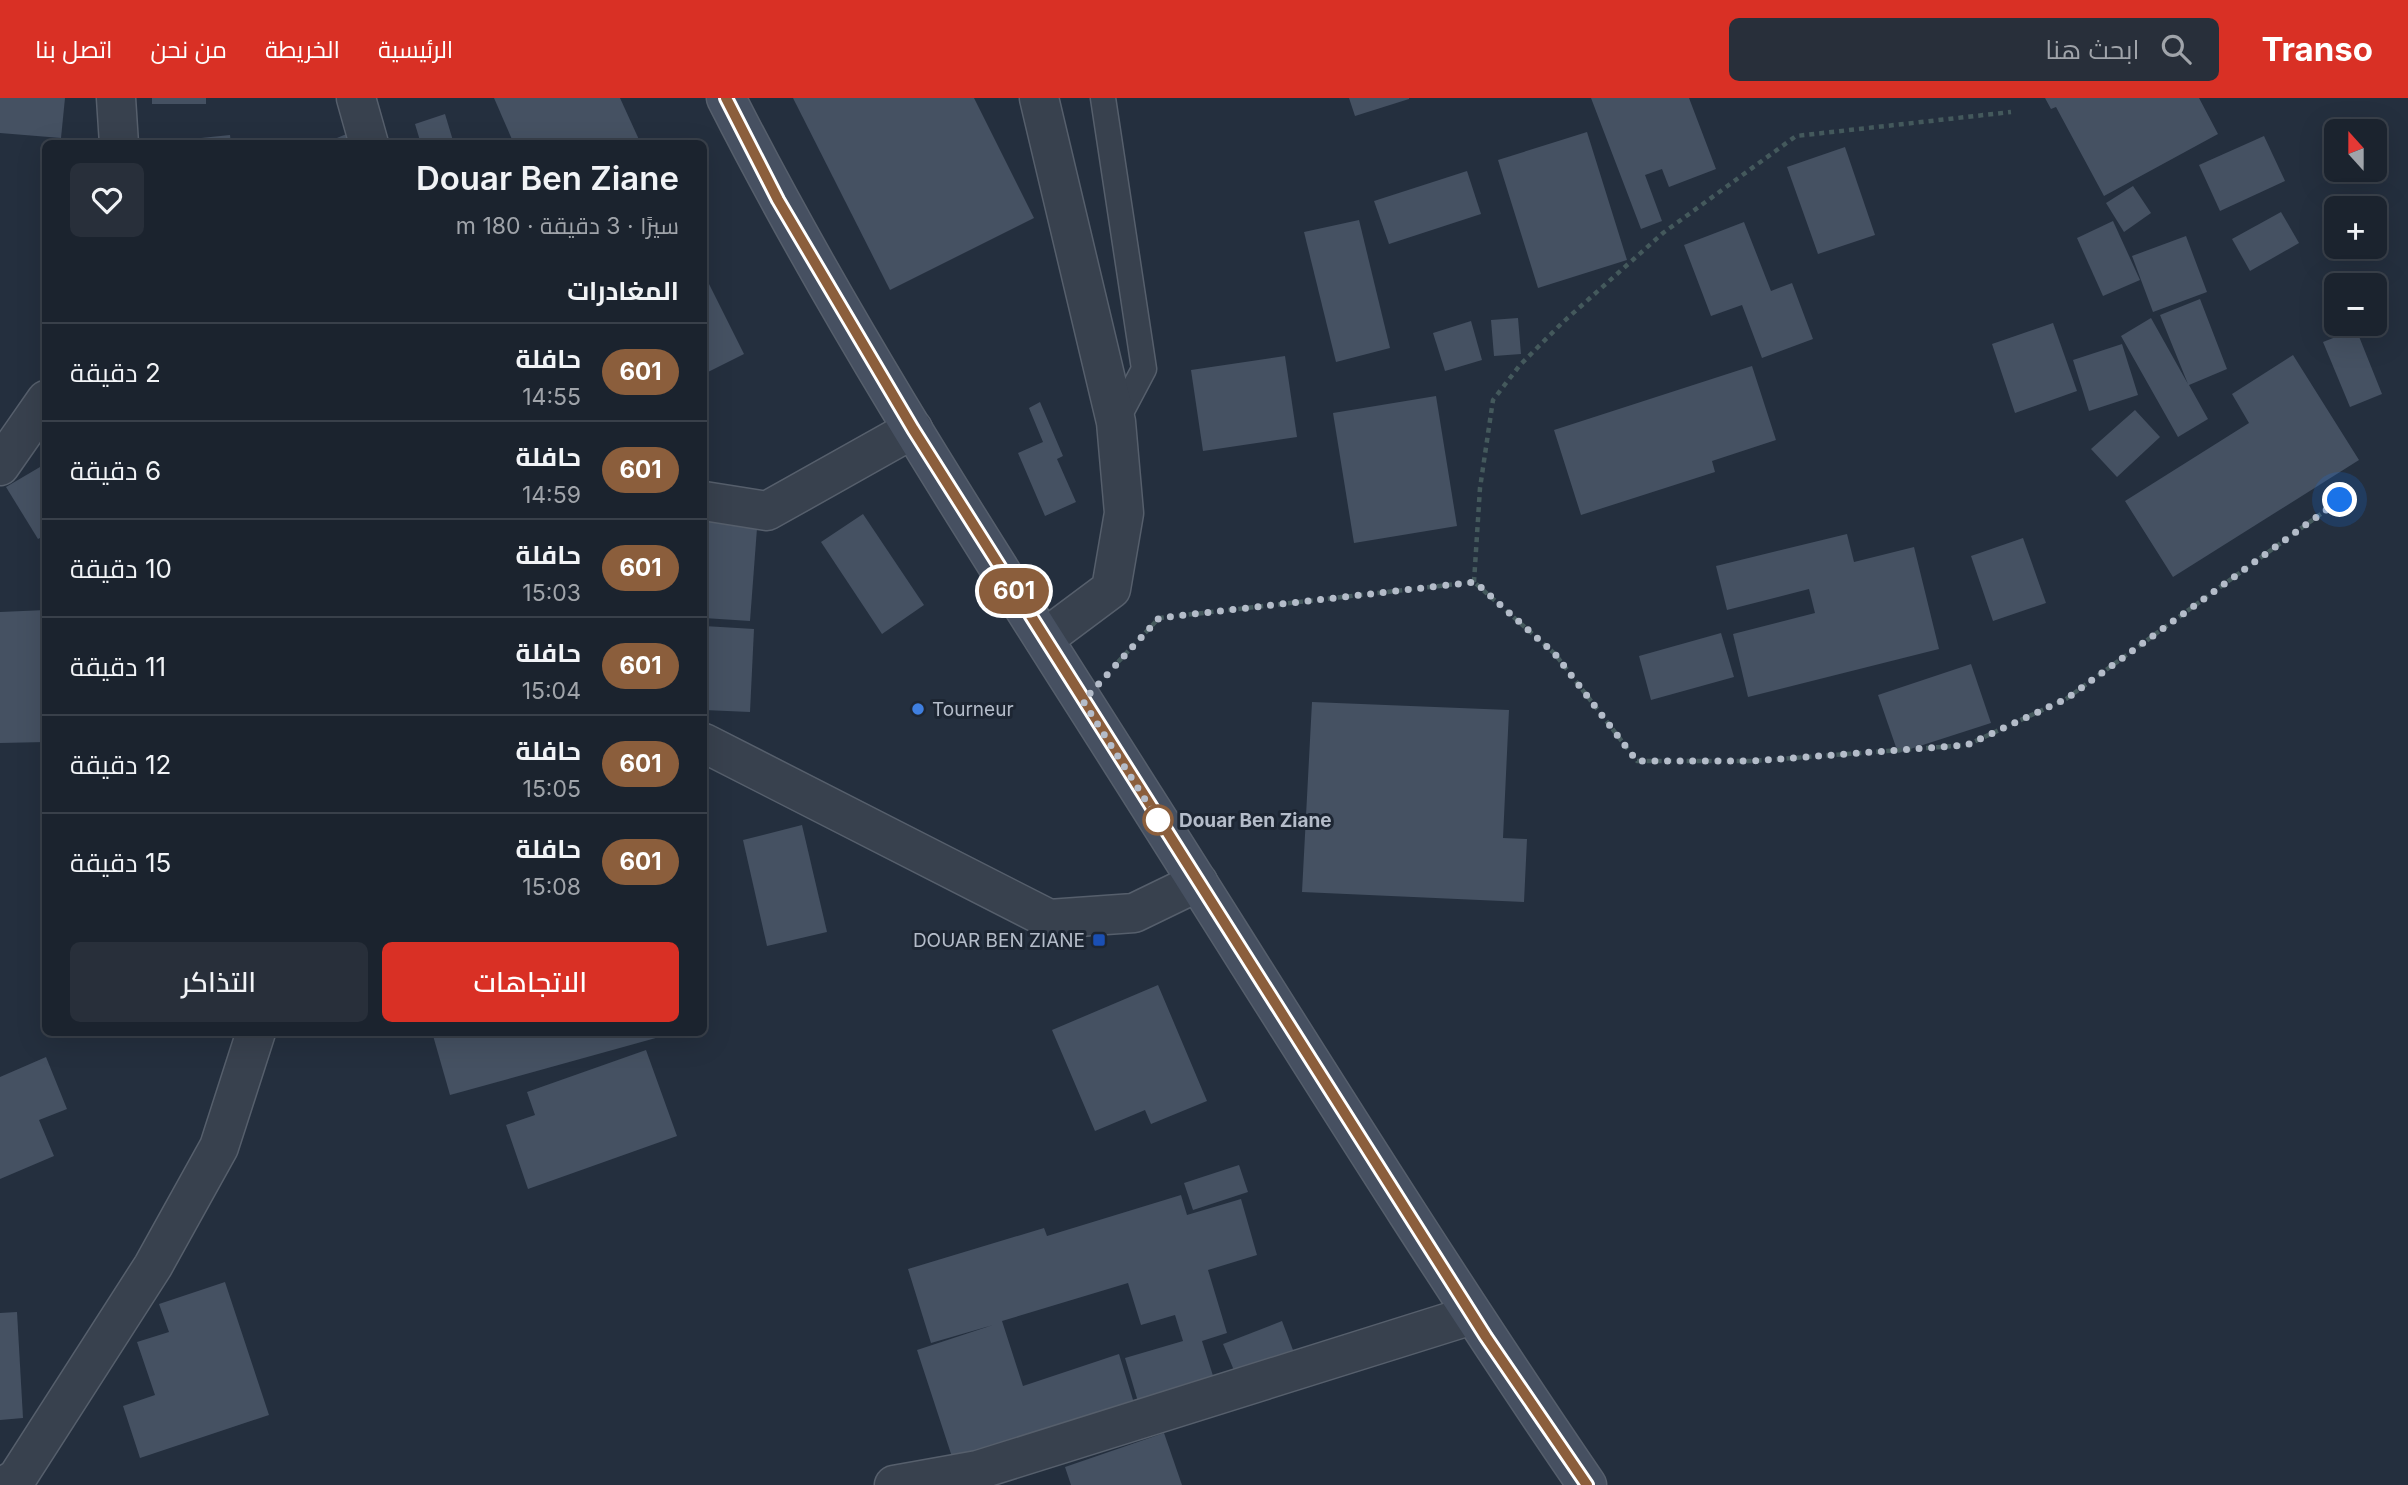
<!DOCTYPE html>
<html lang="ar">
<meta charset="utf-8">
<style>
body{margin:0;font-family:Inter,Cairo,sans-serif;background:#282f3a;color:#f1f3f6;direction:rtl;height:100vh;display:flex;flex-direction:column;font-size:26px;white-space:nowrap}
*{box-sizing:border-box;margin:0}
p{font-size:23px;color:#a0a4aa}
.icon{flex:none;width:38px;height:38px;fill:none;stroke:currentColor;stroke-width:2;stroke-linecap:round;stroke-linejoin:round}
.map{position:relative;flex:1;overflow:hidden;direction:ltr}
.panel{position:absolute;left:42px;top:42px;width:665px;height:896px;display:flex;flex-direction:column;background:#1b232e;border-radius:10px;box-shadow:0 7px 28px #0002,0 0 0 2px #39404a;direction:rtl}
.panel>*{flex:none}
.badge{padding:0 14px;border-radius:23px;font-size:24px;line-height:46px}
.needle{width:46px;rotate:339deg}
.buttons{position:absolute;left:2324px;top:21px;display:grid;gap:14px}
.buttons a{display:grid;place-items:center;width:63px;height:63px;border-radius:10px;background:#1b232e;box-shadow:0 7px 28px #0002,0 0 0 2px #39404a;font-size:35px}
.you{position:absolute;width:35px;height:35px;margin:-18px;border:5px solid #fff;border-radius:50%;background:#1a73e8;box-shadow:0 0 0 10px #1a73e833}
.map>.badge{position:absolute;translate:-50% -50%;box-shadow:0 0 0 4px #fff}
h2{padding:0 28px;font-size:26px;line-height:63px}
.round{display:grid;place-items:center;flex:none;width:74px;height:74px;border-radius:10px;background:#282f3a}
.summary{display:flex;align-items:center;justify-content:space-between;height:119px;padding:0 28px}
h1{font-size:33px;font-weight:600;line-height:52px}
.cta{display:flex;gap:14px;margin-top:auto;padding:14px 28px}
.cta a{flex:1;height:80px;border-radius:10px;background:#d93025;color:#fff;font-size:28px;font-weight:600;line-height:80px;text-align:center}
.cta a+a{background:#282f3a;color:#f1f3f6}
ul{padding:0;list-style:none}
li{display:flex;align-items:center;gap:21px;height:98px;padding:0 28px;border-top:2px solid #39404a}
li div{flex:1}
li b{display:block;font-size:26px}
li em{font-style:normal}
li .badge{min-width:77px;font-weight:700;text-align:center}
header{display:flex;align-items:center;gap:42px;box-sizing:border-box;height:98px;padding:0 35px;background:#d93025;color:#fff}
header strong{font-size:33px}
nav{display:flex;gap:38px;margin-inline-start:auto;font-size:24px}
.search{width:490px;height:63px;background:#282f3a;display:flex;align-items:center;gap:18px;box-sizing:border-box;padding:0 24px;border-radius:10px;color:#a0a4aa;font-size:26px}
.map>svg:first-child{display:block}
</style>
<header>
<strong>Transo</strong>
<div class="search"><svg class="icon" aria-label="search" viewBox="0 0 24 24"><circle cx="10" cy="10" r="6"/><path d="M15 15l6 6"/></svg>ابحث هنا</div>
<nav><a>الرئيسية</a><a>الخريطة</a><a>من نحن</a><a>اتصل بنا</a></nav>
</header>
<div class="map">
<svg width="2408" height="1387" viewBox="0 0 2408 1387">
<rect width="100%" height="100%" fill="#242f3e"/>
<g fill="#455162">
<path d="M0 0H65L61 40 0 35Z"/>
<rect x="152" y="0" width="54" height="6"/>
<path d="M494 0H620L641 46H514Z"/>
<path d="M793 0H974L1034 120 890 192Z"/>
<path d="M1349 0H1409V1L1355 18Z"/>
<path d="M1591 0H1689L1716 71 1669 89 1662 71 1645 77 1662 123 1641 131Z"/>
<path d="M2045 0H2199L2218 36 2104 98 2056 9 2051 11Z"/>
<path d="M445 16 454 46H421L415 26Z"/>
<path d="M356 32 362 46H325V45Z"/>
<path d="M1587 34 1627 162 1538 190 1498 62Z"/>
<path d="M230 37 231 46H202L201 40Z"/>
<path d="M2264 38 2285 83 2220 113 2199 67Z"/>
<path d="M1845 49 1875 137 1818 156 1787 69Z"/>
<path d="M1467 73 1481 116 1389 146 1374 103Z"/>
<path d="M2133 88 2151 115 2124 134 2106 105Z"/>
<path d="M2281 114 2299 145 2250 173 2232 141Z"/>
<path d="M1359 122 1390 250 1336 264 1304 134Z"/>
<path d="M2113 123 2140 182 2103 198 2077 140Z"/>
<path d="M1744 124 1771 193 1792 185 1813 241 1762 260 1742 207 1711 218 1684 147Z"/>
<path d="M2186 138 2207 194 2153 214 2132 158Z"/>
<path d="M704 176 744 256 704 276Z"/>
<path d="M2200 201 2227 271 2189 287 2208 321 2178 339 2121 238 2151 220 2188 286 2160 217Z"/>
<path d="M1518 220 1521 256 1494 258 1491 222Z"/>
<path d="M1471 223 1482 262 1445 273 1433 235Z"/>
<path d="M2053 225 2077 293 2015 315 1992 246Z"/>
<path d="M2356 231 2382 296 2350 309 2323 244Z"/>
<path d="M2122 246 2138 297 2089 313 2073 262Z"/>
<path d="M2293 257 2359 362 2173 479 2125 403 2249 325 2232 296Z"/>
<path d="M1285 258 1297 339 1203 353 1191 272Z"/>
<path d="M1752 268 1776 342 1712 363 1715 374 1581 417 1554 332Z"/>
<path d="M1436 298 1457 428 1354 445 1333 315Z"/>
<path d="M1040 304 1063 358 1057 361 1076 404 1045 418 1018 355 1043 344 1029 310Z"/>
<path d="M2135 312 2160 339 2117 379 2091 351Z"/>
<path d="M40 369 46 377V437L38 441 6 389Z"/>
<path d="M704 413 758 417 750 523 704 520Z"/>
<path d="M863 416 924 507 882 536 821 444Z"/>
<path d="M1847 436 1854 464 1914 449 1939 551 1748 599 1733 536 1815 515 1809 491 1727 512 1716 468Z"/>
<path d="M2023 440 2046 505 1993 523 1971 458Z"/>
<path d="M46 512V644L0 645V514Z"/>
<path d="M704 528 754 531 750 614 704 612Z"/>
<path d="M1721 535 1734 579 1651 602 1639 558Z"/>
<path d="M1971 566 1991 625 1898 655 1878 597Z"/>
<path d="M1312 604 1509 612 1503 740 1527 741 1524 804 1302 794Z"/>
<path d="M802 727 827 834 767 848 743 742Z"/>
<path d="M1158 887 1207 1003 1151 1026 1145 1012 1095 1033 1052 932Z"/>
<path d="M432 934H662L663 938 450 997Z"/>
<path d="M646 952 677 1038 528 1091 506 1027 535 1017 527 994Z"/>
<path d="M46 959 67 1011 39 1022 54 1058 0 1081V979Z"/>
<path d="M1239 1067 1248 1094 1193 1112 1184 1085Z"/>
<path d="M1181 1097 1187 1117 1241 1101 1257 1157 1208 1172 1227 1235 1202 1243 1215 1284 1139 1307 1125 1260 1183 1243 1175 1217 1141 1227 1128 1185 1002 1223 1023 1288 1119 1256 1134 1305 954 1365 917 1252 993 1227 931 1245 908 1171 1044 1130 1047 1138Z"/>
<path d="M225 1184 269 1317 140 1360 123 1308 155 1297 137 1244 169 1234 159 1206Z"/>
<path d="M17 1214 23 1320 0 1322V1215Z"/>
<path d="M1282 1223 1296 1260 1238 1282 1223 1246Z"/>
<path d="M1164 1335 1182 1387H1071L1065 1369Z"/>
</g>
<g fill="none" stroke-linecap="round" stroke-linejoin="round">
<defs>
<path id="lane" d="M1103 0 1144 271 1116 324"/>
<g id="street">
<path d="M116 0 119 46"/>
<path d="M356 0 369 46"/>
<path d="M1039 0 1116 324 1124 415 1111 491 1044 541"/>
<path d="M0 368 46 302"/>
<path d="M704 403 767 413 913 331"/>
<path d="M704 645 1049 821 1134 815 1198 784"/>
<path d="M6 1387 17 1380 153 1168 219 1049 256 934"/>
<path d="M894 1387 978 1372 1472 1217"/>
</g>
<path id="secondary" d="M726 0C850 244 1001 473 1147 704 1292 933 1434 1163 1587 1387"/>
</defs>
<use href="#lane" stroke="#565f6c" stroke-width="27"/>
<use href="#street" stroke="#565f6c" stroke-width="41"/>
<use href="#secondary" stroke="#565f6c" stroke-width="41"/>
<g stroke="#44595c" stroke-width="4.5" stroke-dasharray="5 5" stroke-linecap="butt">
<path d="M1474 484 1480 390 1493 302 1520 267 1562 225 1663 135 1796 38 2011 14"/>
<path d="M1118 564 1159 520 1474 484 1555 556 1637 663H1753L1967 647 2066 601 2340 402"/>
</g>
<use href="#lane" stroke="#38414e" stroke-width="24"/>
<use href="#street" stroke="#38414e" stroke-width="38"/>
<use href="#secondary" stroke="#465061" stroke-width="38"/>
</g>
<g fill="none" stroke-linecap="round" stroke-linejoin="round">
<defs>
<path id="line" d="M726 0 778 102 913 331 1486 1239 1587 1387"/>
</defs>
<use href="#line" stroke="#fff" stroke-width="16"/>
<use href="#line" stroke="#8b5e3c" stroke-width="10"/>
<path stroke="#b4bcc9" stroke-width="7" stroke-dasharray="0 12.6" d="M1158 722 1083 603 1159 520 1475 484 1555 556 1637 663H1753L1967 647 2066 601 2340 402"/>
</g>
<circle fill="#3f7fe0" stroke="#1d2633" stroke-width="2.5" cx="918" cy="611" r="7"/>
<circle fill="#fff" stroke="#8b5e3c" stroke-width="3.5" cx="1158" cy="722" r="14"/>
<rect fill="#1a4fb4" stroke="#1d2633" stroke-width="2.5" x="1092" y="835" width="14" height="14" rx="3.5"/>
<g text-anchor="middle" stroke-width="6" stroke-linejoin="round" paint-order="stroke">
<g font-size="19" fill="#b4bcc9" stroke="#1d2633" text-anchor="start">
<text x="932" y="618">Tourneur</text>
<text x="1085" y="849" text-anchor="end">DOUAR BEN ZIANE</text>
</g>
<g font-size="19" font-weight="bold" fill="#b4bcc9" stroke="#1d2633" text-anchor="start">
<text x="1179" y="729">Douar Ben Ziane</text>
</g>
</g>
</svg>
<div class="buttons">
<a><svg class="needle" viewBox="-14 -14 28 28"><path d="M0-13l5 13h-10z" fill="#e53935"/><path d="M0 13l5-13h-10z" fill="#a0a4aa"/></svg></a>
<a>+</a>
<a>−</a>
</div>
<div class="you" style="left:2340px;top:402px"></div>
<b class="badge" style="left:1014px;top:493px;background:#8b5e3c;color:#fff">601</b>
<section class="panel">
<div class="summary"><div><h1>Douar Ben Ziane</h1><p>سيرًا · 3 دقيقة · 180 m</p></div><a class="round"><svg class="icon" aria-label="heart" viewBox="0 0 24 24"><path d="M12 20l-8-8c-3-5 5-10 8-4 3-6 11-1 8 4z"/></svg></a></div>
<h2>المغادرات</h2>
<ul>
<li><span class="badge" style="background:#8b5e3c;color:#fff">601</span><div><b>حافلة</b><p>14:55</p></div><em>2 دقيقة</em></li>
<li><span class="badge" style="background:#8b5e3c;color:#fff">601</span><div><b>حافلة</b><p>14:59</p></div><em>6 دقيقة</em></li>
<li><span class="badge" style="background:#8b5e3c;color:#fff">601</span><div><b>حافلة</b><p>15:03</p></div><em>10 دقيقة</em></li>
<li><span class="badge" style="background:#8b5e3c;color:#fff">601</span><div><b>حافلة</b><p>15:04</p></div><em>11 دقيقة</em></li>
<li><span class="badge" style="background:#8b5e3c;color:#fff">601</span><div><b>حافلة</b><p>15:05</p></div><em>12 دقيقة</em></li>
<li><span class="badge" style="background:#8b5e3c;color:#fff">601</span><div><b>حافلة</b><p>15:08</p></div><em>15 دقيقة</em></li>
</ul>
<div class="cta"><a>الاتجاهات</a><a>التذاكر</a></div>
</section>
</div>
